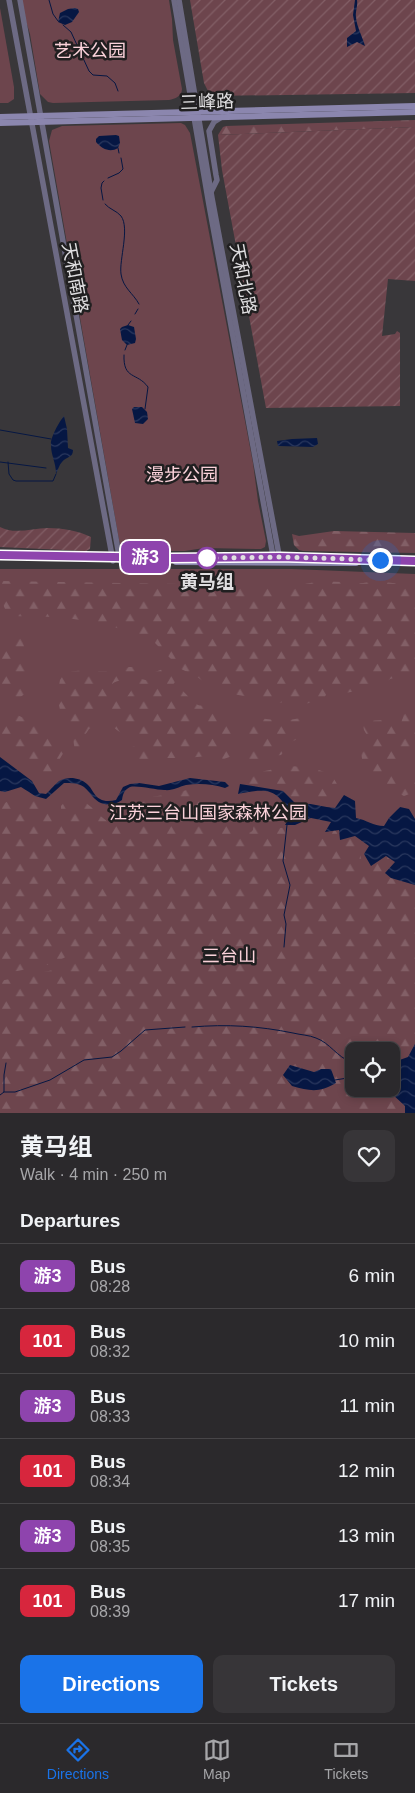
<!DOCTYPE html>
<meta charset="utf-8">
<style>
body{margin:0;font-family:Helvetica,"Noto Sans SC",sans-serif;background:#373538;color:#f1f3f6;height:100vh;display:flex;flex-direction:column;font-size:19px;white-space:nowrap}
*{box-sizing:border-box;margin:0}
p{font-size:16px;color:#a6a6a9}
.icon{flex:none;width:28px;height:28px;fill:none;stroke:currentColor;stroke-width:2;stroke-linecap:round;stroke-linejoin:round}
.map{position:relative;height:1113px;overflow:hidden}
.side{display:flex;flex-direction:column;background:#2b292c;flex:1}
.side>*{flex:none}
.badge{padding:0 10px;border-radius:8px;font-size:18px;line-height:32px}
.fabs{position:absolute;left:345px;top:1042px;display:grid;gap:10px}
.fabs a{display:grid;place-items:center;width:55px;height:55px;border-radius:10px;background:#2b292c;box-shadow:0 2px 8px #0003,0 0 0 1px #474548;font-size:25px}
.you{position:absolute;width:25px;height:25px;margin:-12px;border:4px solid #fff;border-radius:50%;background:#1a73e8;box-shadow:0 0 0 8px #1a73e833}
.map>.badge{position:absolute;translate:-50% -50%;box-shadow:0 0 0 2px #fff}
h2{padding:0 20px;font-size:19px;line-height:45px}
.round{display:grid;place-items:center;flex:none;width:52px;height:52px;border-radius:10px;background:#373538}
.headline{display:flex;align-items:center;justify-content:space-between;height:85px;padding:0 20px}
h1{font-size:24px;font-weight:700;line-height:38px}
.cta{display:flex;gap:10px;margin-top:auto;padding:10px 20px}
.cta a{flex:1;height:58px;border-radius:10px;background:#1a73e8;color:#fff;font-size:20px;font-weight:700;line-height:58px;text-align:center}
.cta a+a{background:#373538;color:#f1f3f6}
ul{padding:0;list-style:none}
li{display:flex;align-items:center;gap:15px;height:65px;padding:0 20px;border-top:1px solid #474548}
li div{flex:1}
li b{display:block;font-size:19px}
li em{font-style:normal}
li .badge{min-width:55px;font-weight:700;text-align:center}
.tab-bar{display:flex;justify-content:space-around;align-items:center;height:70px;border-top:1px solid #474548;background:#2b292c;font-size:14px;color:#a6a6a9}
.tab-bar a{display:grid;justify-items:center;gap:2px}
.tab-bar .selected{color:#1a73e8}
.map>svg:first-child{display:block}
</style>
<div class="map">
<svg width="415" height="1113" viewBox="0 0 415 1113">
<defs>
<pattern id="forest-firs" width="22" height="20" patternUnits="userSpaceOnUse" patternTransform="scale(1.25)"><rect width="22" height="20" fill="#6d454d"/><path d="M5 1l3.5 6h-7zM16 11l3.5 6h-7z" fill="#825f66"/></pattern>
<pattern id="garden-furrows" width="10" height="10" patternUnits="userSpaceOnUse" patternTransform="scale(1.25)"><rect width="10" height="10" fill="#6d454d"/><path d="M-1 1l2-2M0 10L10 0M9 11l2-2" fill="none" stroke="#825f66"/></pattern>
<pattern id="water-waves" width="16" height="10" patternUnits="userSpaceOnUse" patternTransform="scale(1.25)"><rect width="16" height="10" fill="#061743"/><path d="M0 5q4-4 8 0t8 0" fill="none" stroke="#2a385e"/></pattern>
</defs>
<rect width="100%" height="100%" fill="#39373a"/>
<g fill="#6d454d" fill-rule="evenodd">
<path d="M21 0H169L172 19 173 40 182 89C182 96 175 99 169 100L53 103 48 102 40 94 30 34 25 18Z"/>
<path d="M0 8 14 87V99L8 103H0Z"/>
<path d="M181 123 185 125 190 133 253 463 258 501 266 541 265 547 261 549 204 548 185 551H122L119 540 49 141 52 130 62 126Z"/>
<path d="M0 569H292L415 574V1113H0ZM354 1051H391V1089H354Z"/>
</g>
<g fill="url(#forest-firs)">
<path d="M415 120V127L218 135 223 127 226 126Z"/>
<path d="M334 531 415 533V553L303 551 299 550 294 545 292 534 299 536Z"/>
<path d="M0 581 299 586C317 579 338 582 357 583 363 584 370 581 376 582 390 582 401 585 415 584V670L409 674 390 679 380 687 345 693 337 691 327 693 323 700 295 706 283 702 269 706 244 696 233 694H220L196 676 181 669 151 639 102 623 59 617 8 616 0 597Z"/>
<path d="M17 635 21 636 25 649 26 693 19 698H0V637Z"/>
<path d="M129 667H134L138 678 149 681 153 678 155 672 163 669 173 677 175 682 169 690 172 693 183 691C187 695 193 702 198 705 200 706 203 705 206 706 232 714 236 731 232 756L224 759 207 756 187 758H166L152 761 137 760 131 752 132 747 139 744V738C128 737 108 730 109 715 109 710 111 704 113 699L127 697 133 688 128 681C109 679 113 685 106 699 103 704 97 705 93 709L96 722 94 726 89 729 85 735C88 743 89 751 83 757L75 751 72 732 62 719 57 696 60 680 64 674C84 665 106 677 129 667Z"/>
<path d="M0 711C27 715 45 729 63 747L64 752 54 768 53 773 44 781 40 780C32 762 19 745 0 737Z"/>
<path d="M410 711 415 713V752L398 753 401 766 397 773 406 780 415 775V792L404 796 392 790H384L379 787 363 765 361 752 365 745 368 737 364 730 363 725 366 721 385 720 401 723 403 717 402 713Z"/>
<path d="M251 717 283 721 301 718 302 723 298 739 293 741 281 755 265 757 247 763 245 761 247 721 248 718Z"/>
<path d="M289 766C310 767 341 769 339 797L334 804C319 806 307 799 293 799 276 778 251 792 239 779L240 776Z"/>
<path d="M193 788 200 789 198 794C200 797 203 801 206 803 217 809 243 790 249 808 252 815 249 824 248 831L251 832 253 830 254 816 256 814 273 810 282 812 284 815 278 825 280 828 296 827 300 834 311 838 334 829 337 833 339 842 355 837 361 844V867C369 867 378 859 386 855L392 862 384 874 387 877 393 875 415 880V899L402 908 415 907V1043L400 1060 391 1063 394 1057 391 1054V1051H354V1060L349 1061 354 1068V1089C379 1089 383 1090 403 1106L402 1113H0V1056L3 1057 4 1054 0 1052V981L68 967 79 959 71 950 70 955 51 964 3 974 0 956V805C28 792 30 797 54 813L61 811V806L68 798C91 796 96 820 118 826L125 821 130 804 142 798 173 794Z"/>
</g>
<g fill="url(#garden-furrows)">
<path d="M190 0H415V93L213 96 208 91 204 83Z"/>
<path d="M415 127V281L388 279 382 336 395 334 397 331 400 333V406L266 408 222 170 218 135Z"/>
<path d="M0 527C15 535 32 528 48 528 62 528 79 531 91 537L90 549 86 551 0 547Z"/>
</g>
<g fill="url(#water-waves)">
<path d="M355 0H357C358 6 355 12 356 17 357 28 362 35 365 46L357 42 347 47V38L356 31 353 15Z"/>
<path d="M75 8 78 9 79 12 72 22 65 25 58 22 60 13 68 9Z"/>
<path d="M116 135 119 136 120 143 118 148C110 153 102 149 96 142V139L99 136Z"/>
<path d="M128 325 134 327 136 339 135 343 127 345 122 340 120 329 122 327Z"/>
<path d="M134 407H142L147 412 148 419 143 424 135 423 132 409Z"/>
<path d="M64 416 67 429 68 448 73 450C73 458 67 456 62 462 59 465 58 470 56 474 56 462 51 456 51 445 50 438 59 422 64 416Z"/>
<path d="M317 438 318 444 313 447 278 446 277 441 292 439Z"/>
<path d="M0 757 32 781 39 793 46 794C51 790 55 783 61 780 69 776 81 778 87 784 92 788 94 796 100 799 105 802 111 801 116 800L123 787 130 784 139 783 159 786 190 778 225 782 229 786 225 788C213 784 199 783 186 785 178 787 173 791 164 790 156 790 137 785 130 787 124 790 123 794 122 800 112 807 101 806 93 797 90 794 88 790 84 787 79 783 71 783 64 783L46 799 35 796 21 787 5 792 0 791Z"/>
<path d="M240 784 283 791 296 804C309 802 322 807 335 808L344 795 355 801 356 818C367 820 373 826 384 826L389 818 400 807 409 809 415 819V885L391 878 385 873 395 862 386 856 371 866 364 854 369 846 355 836 340 840 339 830 325 832 331 822 311 818 295 825H285L288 820 301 816 289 813C277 786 263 789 238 794Z"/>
<path d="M415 1044V1113H405V1106L391 1093 381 1094 375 1089H391V1063L408 1057Z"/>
<path d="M290 1065 314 1072 321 1069H331L336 1083C319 1093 310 1091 292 1086L283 1075Z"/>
</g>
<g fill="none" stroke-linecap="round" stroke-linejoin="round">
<g stroke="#061743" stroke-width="1">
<path d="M49 0 53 14 58 21"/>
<path d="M63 25 71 32 89 71 93 75 107 76 115 83 118 91"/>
<path d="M118 148 119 153"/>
<path d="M108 178 119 173 123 169 121 158"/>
<path d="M103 200 101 188 102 183 104 181"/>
<path d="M105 204C109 209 117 211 121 216 130 228 119 260 121 274 123 288 133 293 139 304"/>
<path d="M135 314 138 309"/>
<path d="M128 325 131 321"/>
<path d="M125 350 127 345"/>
<path d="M124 355C123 380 137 372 148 387L145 409"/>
<path d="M0 430 51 439"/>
<path d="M0 462 46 468"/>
<path d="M8 462 9 474 13 480 16 481H53L56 474"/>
<path d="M284 947 286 924 284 915 290 885 283 861 287 825"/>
<path d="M192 1027C227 1024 259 1026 293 1033 301 1035 309 1035 316 1038 330 1043 337 1057 351 1062"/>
<path d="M335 1080 354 1077"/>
<path d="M4 1092H15L50 1080 84 1060 112 1057 121 1051 145 1030 185 1027"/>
<path d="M0 1095 4 1092V1075L6 1063"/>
</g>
<g stroke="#6d6a84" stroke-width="5.5">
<path d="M9 0 113 561"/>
<path d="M20 0 120 561"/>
<path d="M174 0 209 205 274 561"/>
<path d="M179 0 212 198 280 560"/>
<path d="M211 192 217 180 216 175 209 131 214 122 222 117"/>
</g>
<g stroke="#8b86ae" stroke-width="6">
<path d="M0 117 415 106"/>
<path d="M0 123 415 112"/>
<path d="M0 555 169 558 280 557 415 561"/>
<path d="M176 562 356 563"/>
</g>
</g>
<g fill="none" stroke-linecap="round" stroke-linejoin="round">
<defs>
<path id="line" d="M0 555 169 558 280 557 415 561"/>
</defs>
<use href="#line" stroke="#fff" stroke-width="11"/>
<use href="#line" stroke="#8e44ad" stroke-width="8"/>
<path stroke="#e0dfe1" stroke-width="5" stroke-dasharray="0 9" d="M207 558 280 557 380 560"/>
</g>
<circle fill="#fff" stroke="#8e44ad" stroke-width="2.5" cx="207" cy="558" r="10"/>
<g text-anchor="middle" stroke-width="5" stroke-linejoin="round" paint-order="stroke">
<g font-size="18" fill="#fbd2da" stroke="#201f20">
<text x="90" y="57">艺术公园</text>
<text x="182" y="481">漫步公园</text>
<text x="208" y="819">江苏三台山国家森林公园</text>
<text x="229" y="962">三台山</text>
</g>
<g font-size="18" fill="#e0dfe1" stroke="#201f20">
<text transform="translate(207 102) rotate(-2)" y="6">三峰路</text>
<text transform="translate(75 278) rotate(79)" y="6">天和南路</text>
<text transform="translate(243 279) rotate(79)" y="6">天和北路</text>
</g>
<g font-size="18" font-weight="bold" fill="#e0dfe1" stroke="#201f20">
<text x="207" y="588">黄马组</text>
</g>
</g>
</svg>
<div class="fabs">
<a><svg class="icon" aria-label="locate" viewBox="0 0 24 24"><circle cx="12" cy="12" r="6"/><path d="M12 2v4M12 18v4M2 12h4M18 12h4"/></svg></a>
</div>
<div class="you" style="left:380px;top:560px"></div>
<b class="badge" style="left:145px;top:557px;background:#8e44ad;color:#fff">游3</b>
</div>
<section class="side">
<div class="headline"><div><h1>黄马组</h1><p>Walk · 4 min · 250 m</p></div><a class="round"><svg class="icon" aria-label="heart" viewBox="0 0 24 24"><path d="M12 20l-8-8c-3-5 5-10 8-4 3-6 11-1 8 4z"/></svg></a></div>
<h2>Departures</h2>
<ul>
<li><span class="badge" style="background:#8e44ad;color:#fff">游3</span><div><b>Bus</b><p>08:28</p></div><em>6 min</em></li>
<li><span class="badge" style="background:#d7263d;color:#fff">101</span><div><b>Bus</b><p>08:32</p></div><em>10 min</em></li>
<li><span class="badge" style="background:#8e44ad;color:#fff">游3</span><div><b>Bus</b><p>08:33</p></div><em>11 min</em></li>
<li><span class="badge" style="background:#d7263d;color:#fff">101</span><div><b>Bus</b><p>08:34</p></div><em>12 min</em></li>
<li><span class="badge" style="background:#8e44ad;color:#fff">游3</span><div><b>Bus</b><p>08:35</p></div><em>13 min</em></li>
<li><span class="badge" style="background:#d7263d;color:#fff">101</span><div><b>Bus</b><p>08:39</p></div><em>17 min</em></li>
</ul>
<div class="cta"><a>Directions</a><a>Tickets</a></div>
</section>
<nav class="tab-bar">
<a class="selected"><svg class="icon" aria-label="directions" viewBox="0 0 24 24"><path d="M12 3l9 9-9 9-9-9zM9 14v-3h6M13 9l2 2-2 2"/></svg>Directions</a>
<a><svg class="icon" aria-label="map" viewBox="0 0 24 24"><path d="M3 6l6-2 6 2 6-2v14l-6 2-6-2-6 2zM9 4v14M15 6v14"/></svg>Map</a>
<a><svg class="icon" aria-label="tickets" viewBox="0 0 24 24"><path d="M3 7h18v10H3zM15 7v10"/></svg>Tickets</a>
</nav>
